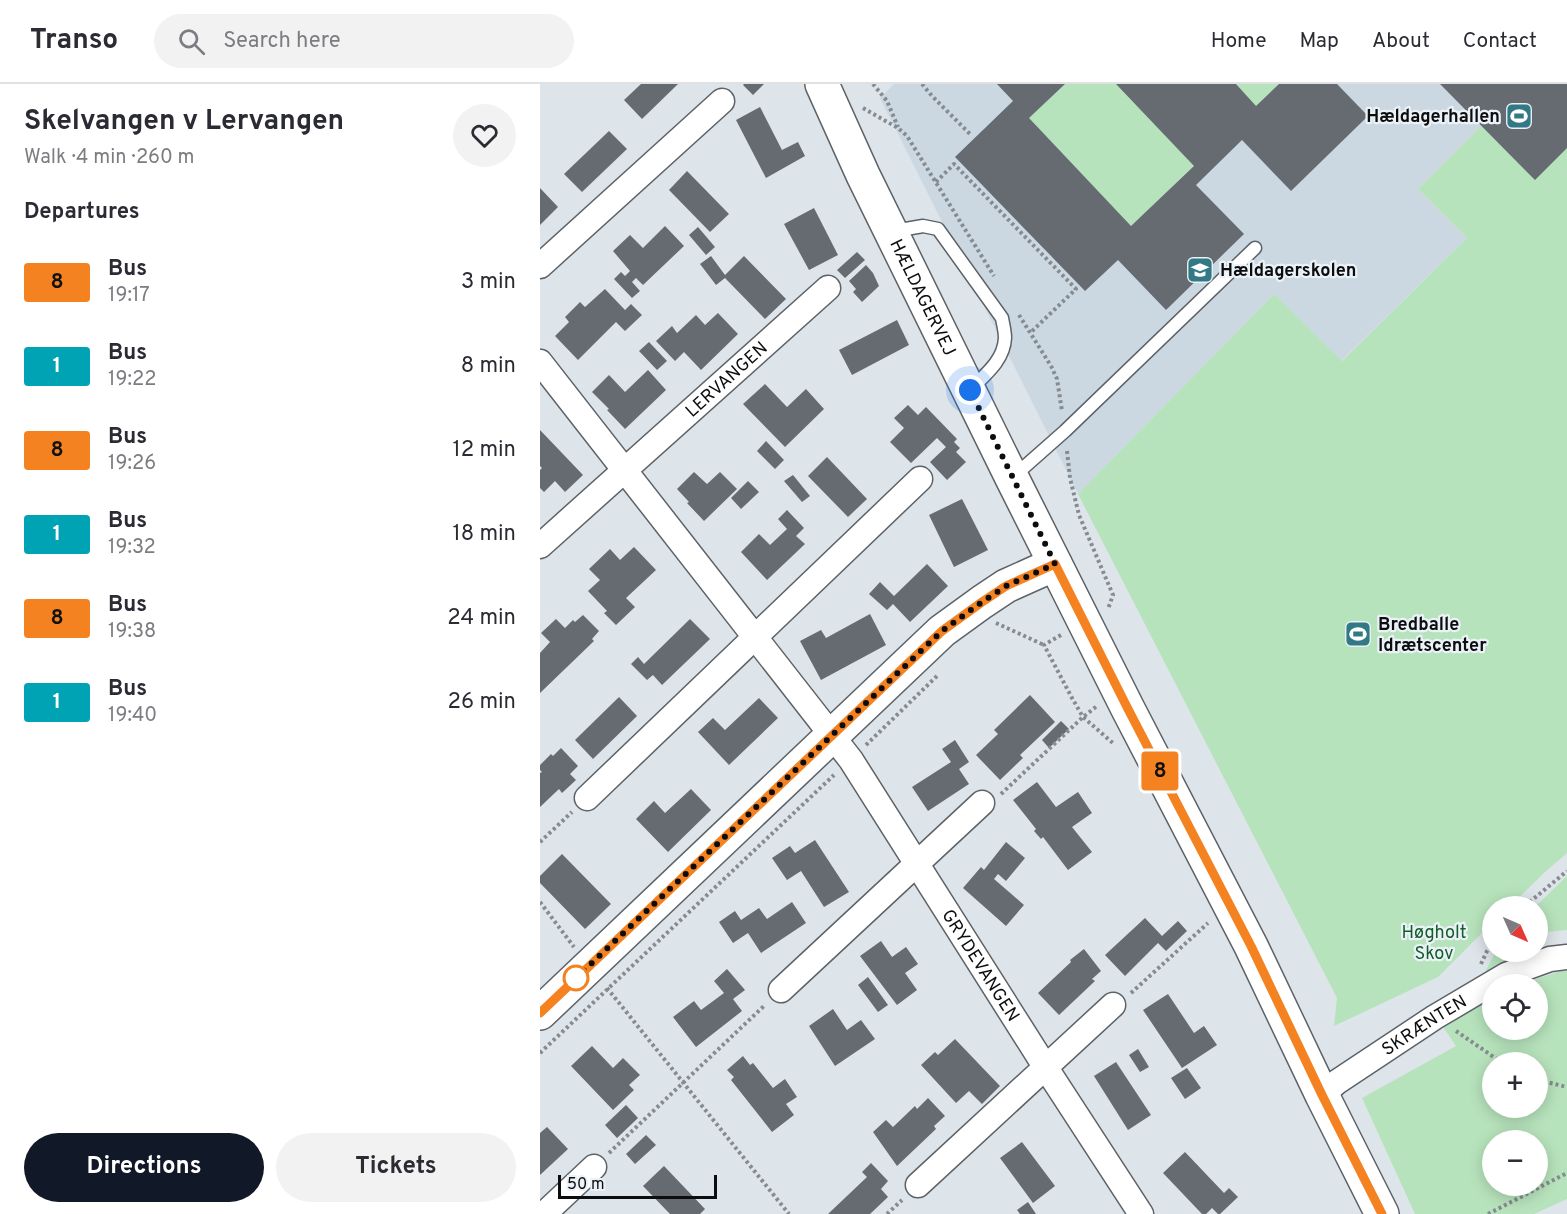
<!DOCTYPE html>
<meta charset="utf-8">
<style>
body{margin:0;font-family:Overpass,sans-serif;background:#f2f2f3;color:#2b2b33;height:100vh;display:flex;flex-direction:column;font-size:22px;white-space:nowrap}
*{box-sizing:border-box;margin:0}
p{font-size:20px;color:#7c7c81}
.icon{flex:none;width:33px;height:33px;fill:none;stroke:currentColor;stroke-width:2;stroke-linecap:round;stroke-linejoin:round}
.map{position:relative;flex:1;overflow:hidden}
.drawer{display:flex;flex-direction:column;background:#fff;width:540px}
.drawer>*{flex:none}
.badge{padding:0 12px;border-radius:4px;font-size:21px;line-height:39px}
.needle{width:39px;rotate:135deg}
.tools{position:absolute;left:942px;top:812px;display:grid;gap:12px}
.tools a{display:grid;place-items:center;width:66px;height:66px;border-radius:50%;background:#fff;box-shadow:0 3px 15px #0003;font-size:30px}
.scale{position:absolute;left:18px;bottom:15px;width:159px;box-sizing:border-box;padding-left:6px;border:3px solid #0b0d0f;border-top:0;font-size:16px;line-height:21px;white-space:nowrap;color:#0b0d0f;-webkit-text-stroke:4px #ebf2f7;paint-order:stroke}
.you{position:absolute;width:30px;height:30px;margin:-15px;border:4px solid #fff;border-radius:50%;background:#1a73e8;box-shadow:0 0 0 9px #1a73e833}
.map>.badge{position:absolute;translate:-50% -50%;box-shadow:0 0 0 3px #fff}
h2{padding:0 24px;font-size:22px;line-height:54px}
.round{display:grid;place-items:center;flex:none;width:63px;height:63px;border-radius:32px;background:#f2f2f3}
.headline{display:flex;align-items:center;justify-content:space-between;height:102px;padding:0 24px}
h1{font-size:28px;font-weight:700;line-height:45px}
.primary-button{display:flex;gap:12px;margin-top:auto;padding:12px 24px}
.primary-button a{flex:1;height:69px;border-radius:36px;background:#111827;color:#fff;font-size:24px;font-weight:700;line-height:69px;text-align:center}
.primary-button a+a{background:#f2f2f3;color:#2b2b33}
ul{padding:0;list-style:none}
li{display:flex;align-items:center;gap:18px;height:84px;padding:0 24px}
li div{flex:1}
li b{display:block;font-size:22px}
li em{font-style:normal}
li .badge{min-width:66px;font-weight:700;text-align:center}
header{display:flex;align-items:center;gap:36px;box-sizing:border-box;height:84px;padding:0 30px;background:#fff;border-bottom:2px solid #e1e1e2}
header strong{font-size:28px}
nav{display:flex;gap:33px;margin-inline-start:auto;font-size:21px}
.search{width:420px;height:54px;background:#f2f2f3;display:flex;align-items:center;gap:15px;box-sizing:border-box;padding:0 21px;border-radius:33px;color:#7c7c81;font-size:22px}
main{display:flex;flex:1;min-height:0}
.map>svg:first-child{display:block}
</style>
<header>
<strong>Transo</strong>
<div class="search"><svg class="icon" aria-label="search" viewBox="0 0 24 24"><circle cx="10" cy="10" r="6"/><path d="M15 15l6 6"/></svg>Search here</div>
<nav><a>Home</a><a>Map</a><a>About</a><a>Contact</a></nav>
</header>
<main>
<section class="drawer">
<div class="headline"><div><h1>Skelvangen v Lervangen</h1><p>Walk · 4 min · 260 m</p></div><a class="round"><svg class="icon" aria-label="heart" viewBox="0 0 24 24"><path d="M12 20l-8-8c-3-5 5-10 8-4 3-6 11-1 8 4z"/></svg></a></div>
<h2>Departures</h2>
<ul>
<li><span class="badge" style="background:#f58220;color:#111">8</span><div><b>Bus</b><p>19:17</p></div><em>3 min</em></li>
<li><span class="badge" style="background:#00a3b4;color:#fff">1</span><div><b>Bus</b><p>19:22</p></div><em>8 min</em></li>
<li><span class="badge" style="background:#f58220;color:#111">8</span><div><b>Bus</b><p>19:26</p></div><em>12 min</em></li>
<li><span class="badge" style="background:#00a3b4;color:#fff">1</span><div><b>Bus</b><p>19:32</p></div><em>18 min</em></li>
<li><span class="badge" style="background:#f58220;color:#111">8</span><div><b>Bus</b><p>19:38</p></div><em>24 min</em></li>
<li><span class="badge" style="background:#00a3b4;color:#fff">1</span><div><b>Bus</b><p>19:40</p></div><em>26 min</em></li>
</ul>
<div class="primary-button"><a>Directions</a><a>Tickets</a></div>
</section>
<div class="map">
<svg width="1027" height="1130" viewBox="0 0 1027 1130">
<rect width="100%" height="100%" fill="#dee5ea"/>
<path fill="#cbd8e2" d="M354 0H901L942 41 878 105 927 154 801 277 734 210 538 410 340 14Z"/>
<g fill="#b7e3bc" fill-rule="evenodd">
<path d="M525 0H576L654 82 591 142 489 34Z"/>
<path d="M696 0H739L716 22Z"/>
<path d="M1027 0V769L1005 788 970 822H952V839L898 893 794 942 797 914 538 410 734 210 802 277 927 154 878 105 942 41Z"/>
<path d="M1027 792V846L1005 848 998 851V822H996Z"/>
<path d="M956 867H967L971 877 945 888Z"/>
<path d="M1027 886V1115L994 1130H875L822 1014 916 962 903 943 952 914V945H998V900H981L1020 887ZM952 978H998V1023H952ZM952 1056H998V1101H952Z"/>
</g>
<g fill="#656b70">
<path d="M101 0H138L102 35 84 16Z"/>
<path d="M204 0H224L213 11 203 1Z"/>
<path d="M457 0H525L489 34 591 142 654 82 576 0H696L716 22 739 0H797L828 32 751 107 702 56 656 101 704 150 626 226 578 176 545 207 415 73 473 17Z"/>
<path d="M900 0H1027V64L995 96Z"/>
<path d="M220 23 242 66 258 58 265 72 226 94 196 36Z"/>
<path d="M69 47 87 65 42 108 24 90Z"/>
<path d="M147 87 189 130 170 148 129 106Z"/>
<path d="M0 104 18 123 0 141Z"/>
<path d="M274 124 298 171 269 186 244 140Z"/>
<path d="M125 142 144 162 103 201 96 194 92 198 100 207 92 214 74 195 81 188 85 192 90 187 73 167 90 151 103 164Z"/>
<path d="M158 143 175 163 166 171 149 151Z"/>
<path d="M317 168 325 176 305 194 297 186Z"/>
<path d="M171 172 185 191 204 172 246 215 225 235 185 194 176 201 160 180Z"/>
<path d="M326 181 333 189 339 202 322 218 313 208 316 205 309 197Z"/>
<path d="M65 205 85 226 91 220 102 231 85 247 76 238 38 276 15 252 29 238 25 233 40 218 45 223Z"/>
<path d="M178 229 198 250 161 286 144 268 135 277 116 257 132 242 137 249 156 231 165 241Z"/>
<path d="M357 236 369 261 312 291 299 266Z"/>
<path d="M109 258 127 277 117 286 99 267Z"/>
<path d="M108 286 126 306 85 345 67 326 69 325 52 308 69 291 85 308Z"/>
<path d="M225 300 247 323 266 305 284 325 245 363 203 320Z"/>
<path d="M368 321 378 331 386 323 417 355 414 358 420 364 416 368 426 378 407 396 390 378 406 363 397 354 371 379 350 358 364 344 354 334Z"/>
<path d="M0 346 43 391 25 408 15 397 4 408 0 404V386L2 384 0 382Z"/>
<path d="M226 357 244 376 235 385 217 367Z"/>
<path d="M287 373 327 415 308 433 268 392Z"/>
<path d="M154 388 167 400 180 388 197 405 164 437 147 419 149 418 137 405Z"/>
<path d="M253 391 270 412 262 418 244 397Z"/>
<path d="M208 397 219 408 201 425 191 414Z"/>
<path d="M422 415 448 466 414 483 389 431Z"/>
<path d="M247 426 264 444 256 452 265 460 227 496 201 468 219 450 230 461 247 445 238 435Z"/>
<path d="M94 463 116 486 86 514 95 523 76 541 64 529 67 527 48 507 60 496 49 485 70 465 80 476Z"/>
<path d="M387 480 408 502 370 538 353 520 347 526 329 510 340 498 354 512Z"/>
<path d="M330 530 346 561 281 596 260 557 281 546 286 554Z"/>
<path d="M43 531 59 547 52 555 54 557 0 609V569L10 558 1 549 16 535 25 544 33 536 35 538Z"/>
<path d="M150 535 170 555 122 601 113 591 107 596 91 580 98 573 104 580Z"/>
<path d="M490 611 515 638 480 671 483 674 460 696 436 671 458 650 454 646Z"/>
<path d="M79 613 97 632 53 675 35 656Z"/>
<path d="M219 614 238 634 189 681 158 648 173 634 185 646Z"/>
<path d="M521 637 529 645 509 664 502 656Z"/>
<path d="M415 656 429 678 419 685 429 700 388 727 372 703 411 678 402 665Z"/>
<path d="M21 664 38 682 30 690 36 696 22 709 19 705 0 723V689L2 688 0 686V681L11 670 13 672Z"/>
<path d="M497 698 516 723 538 708 552 729 532 743 552 768 528 786 503 753 501 755 494 747 496 745 473 716Z"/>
<path d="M151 705 171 726 128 768 96 735 114 717 125 729Z"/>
<path d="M275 756 309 808 284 823 261 787 247 796 232 774 250 762 255 769Z"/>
<path d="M466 758 485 774 466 797 458 790 454 795 484 821 466 842 423 804 441 783 444 786Z"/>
<path d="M22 770 71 820 45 845 0 799V792Z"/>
<path d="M252 818 266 839 221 869 208 849 193 859 179 838 195 827 201 836 219 824 227 835Z"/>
<path d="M605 834 622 852 638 837 647 847 626 867 618 859 585 892 565 871Z"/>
<path d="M341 857 352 873 366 863 378 880 365 889 377 906 357 921 320 872Z"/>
<path d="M544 865 561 887 552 895 555 897 519 931 498 909 531 878 530 876Z"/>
<path d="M187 885 205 906 193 915 202 927 156 963 133 933 154 917 161 926 184 909 174 897Z"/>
<path d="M328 893 348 921 338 928 318 901Z"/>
<path d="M628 910 654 949 664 942 677 961 642 984 603 926Z"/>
<path d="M293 925 307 946 321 936 335 955 295 982 269 942Z"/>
<path d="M415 955 460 1002 442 1020 429 1007 416 1019 381 981 395 968 398 971Z"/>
<path d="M52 962 73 984 83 974 100 991 89 1001 94 1006 73 1026 31 982Z"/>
<path d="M598 965 609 983 600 988 589 971Z"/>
<path d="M203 972 210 981 213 979 233 1004 245 995 257 1013 246 1020 254 1031 232 1048 191 996 194 993 187 986Z"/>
<path d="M576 978 611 1031 588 1046 554 992Z"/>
<path d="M647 984 661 1004 645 1015 631 994Z"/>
<path d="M388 1014 405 1032 394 1042 396 1045 357 1082 333 1048 346 1036 353 1043 375 1022 377 1025Z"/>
<path d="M86 1021 98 1034 77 1054 65 1041Z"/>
<path d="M7 1043 28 1065 0 1091V1049Z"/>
<path d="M106 1051 116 1061 95 1080 86 1070Z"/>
<path d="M482 1058 515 1102 493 1119 460 1074Z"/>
<path d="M645 1068 684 1109 689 1104 698 1113 680 1130H678L672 1124 666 1130H662L623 1089Z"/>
<path d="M331 1079 348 1097 341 1105 348 1113 330 1130H288L327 1093 322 1088Z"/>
<path d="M124 1082 165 1125 160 1130H130L103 1102Z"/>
<path d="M488 1118 496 1130H480L477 1126Z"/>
</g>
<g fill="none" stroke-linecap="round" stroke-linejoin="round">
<defs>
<g id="lane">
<path d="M354 147 383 142 398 145 462 234C463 240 465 247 465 254 464 276 446 290 431 305"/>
<path d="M473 393 525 347 715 164"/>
</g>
<g id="street">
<path d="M0 182 182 17"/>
<path id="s1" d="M0 278 311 676 506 984 601 1130"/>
<path id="s2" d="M0 462 288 204"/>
<path d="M47 714 380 395"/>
<path d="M241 906 442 719"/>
<path id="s3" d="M782 1011 797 998 895 933 966 891 1010 875 1027 873"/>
<path d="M378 1101 573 921"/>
<path d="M4 1130 54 1083"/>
</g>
<g id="secondary">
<path id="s4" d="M282 0 323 91 472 394 588 625 711 862 782 1011 842 1130"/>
<path d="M0 929 402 547 442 518 466 502 515 480"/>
</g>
</defs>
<use href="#lane" stroke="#5d6267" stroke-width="15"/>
<use href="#street" stroke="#5d6267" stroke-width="27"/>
<use href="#secondary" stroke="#5d6267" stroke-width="36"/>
<g stroke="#868b8f" stroke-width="4" stroke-dasharray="3 3" stroke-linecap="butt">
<path d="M333 0 347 17 358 43"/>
<path d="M382 0 392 12 431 51"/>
<path d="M323 24 358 44 367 52 454 192"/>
<path d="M396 98 414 80 536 205 490 249"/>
<path d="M479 231 511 282 517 295 522 327"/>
<path d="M527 367 530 394 539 431 573 511 568 525"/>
<path d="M456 539 504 561"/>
<path d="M521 551 504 561 532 614 543 633 574 660"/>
<path d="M326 661 398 591"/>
<path d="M461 710 543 633 557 622"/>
<path d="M0 758 32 728"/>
<path d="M0 818 34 863"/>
<path d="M985 822 1027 787"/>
<path d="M941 880 947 867 952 860"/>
<path d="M67 904 249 1130"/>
<path d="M591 909 668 839"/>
<path d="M916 947 961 978"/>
<path d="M0 969 294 691"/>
<path d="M998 996 1027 1003"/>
<path d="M69 1069 225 921"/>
<path d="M347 1130 362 1116"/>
<path d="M948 1130 1027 1089"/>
</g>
<use href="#lane" stroke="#fff" stroke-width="12"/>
<use href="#street" stroke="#fff" stroke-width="24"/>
<use href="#secondary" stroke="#fff" stroke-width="33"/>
</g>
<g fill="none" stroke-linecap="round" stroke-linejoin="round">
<defs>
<path id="line" d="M0 929 402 547 442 518 466 502 515 480 588 625 711 862 782 1011 842 1130"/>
</defs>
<use href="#line" stroke="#fff" stroke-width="14"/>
<use href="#line" stroke="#f58220" stroke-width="9"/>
<path stroke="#0b0d0f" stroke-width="6" stroke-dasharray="0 10.8" d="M36 894 402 547 442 518 466 502 515 480 430 306"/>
</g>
<defs>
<symbol id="stadium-square" viewBox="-11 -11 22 22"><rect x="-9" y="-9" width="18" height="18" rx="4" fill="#327985" stroke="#ebf2f7"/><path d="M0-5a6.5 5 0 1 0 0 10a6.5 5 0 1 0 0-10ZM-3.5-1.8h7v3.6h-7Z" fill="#fff"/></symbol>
<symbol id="school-square" viewBox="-11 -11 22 22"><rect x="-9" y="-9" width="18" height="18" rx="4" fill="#327985" stroke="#ebf2f7"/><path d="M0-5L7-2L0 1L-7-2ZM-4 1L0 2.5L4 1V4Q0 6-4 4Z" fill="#fff"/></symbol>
</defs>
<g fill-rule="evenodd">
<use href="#stadium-square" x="964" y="17" width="30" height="30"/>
<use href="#school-square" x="645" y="171" width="30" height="30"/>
<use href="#stadium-square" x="803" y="535" width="30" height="30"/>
</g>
<circle fill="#fff" stroke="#f58220" stroke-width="3" cx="36" cy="894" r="12"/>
<g text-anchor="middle" stroke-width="4.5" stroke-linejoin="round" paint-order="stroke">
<g font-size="18" font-weight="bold" fill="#0b0d0f" stroke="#ebf2f7" text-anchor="start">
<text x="960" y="38" text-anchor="end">Hældagerhallen</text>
<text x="680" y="192">Hældagerskolen</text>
<text x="838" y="546">Bredballe<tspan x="838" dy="21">Idrætscenter</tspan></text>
</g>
<g font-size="18" fill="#0b0d0f" stroke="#ebf2f7">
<text dy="6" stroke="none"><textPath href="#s4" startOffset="236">HÆLDAGERVEJ</textPath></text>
<text dy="6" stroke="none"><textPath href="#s2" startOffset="250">LERVANGEN</textPath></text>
<text dy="6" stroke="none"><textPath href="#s1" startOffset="748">GRYDEVANGEN</textPath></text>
<text dy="6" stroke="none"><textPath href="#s3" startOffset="124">SKRÆNTEN</textPath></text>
</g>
<g font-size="18" fill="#135d28" stroke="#ebf2f7">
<text x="894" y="854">Høgholt<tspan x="894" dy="21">Skov</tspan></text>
</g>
</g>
</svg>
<div class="tools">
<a><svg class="needle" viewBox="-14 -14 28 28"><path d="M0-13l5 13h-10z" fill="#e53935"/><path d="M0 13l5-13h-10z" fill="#7c7c81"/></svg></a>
<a><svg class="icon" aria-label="locate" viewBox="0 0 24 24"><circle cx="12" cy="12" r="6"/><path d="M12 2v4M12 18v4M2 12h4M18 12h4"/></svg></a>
<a>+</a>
<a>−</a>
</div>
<div class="scale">50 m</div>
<div class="you" style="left:430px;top:306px"></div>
<b class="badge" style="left:620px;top:687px;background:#f58220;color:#111">8</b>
</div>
</main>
